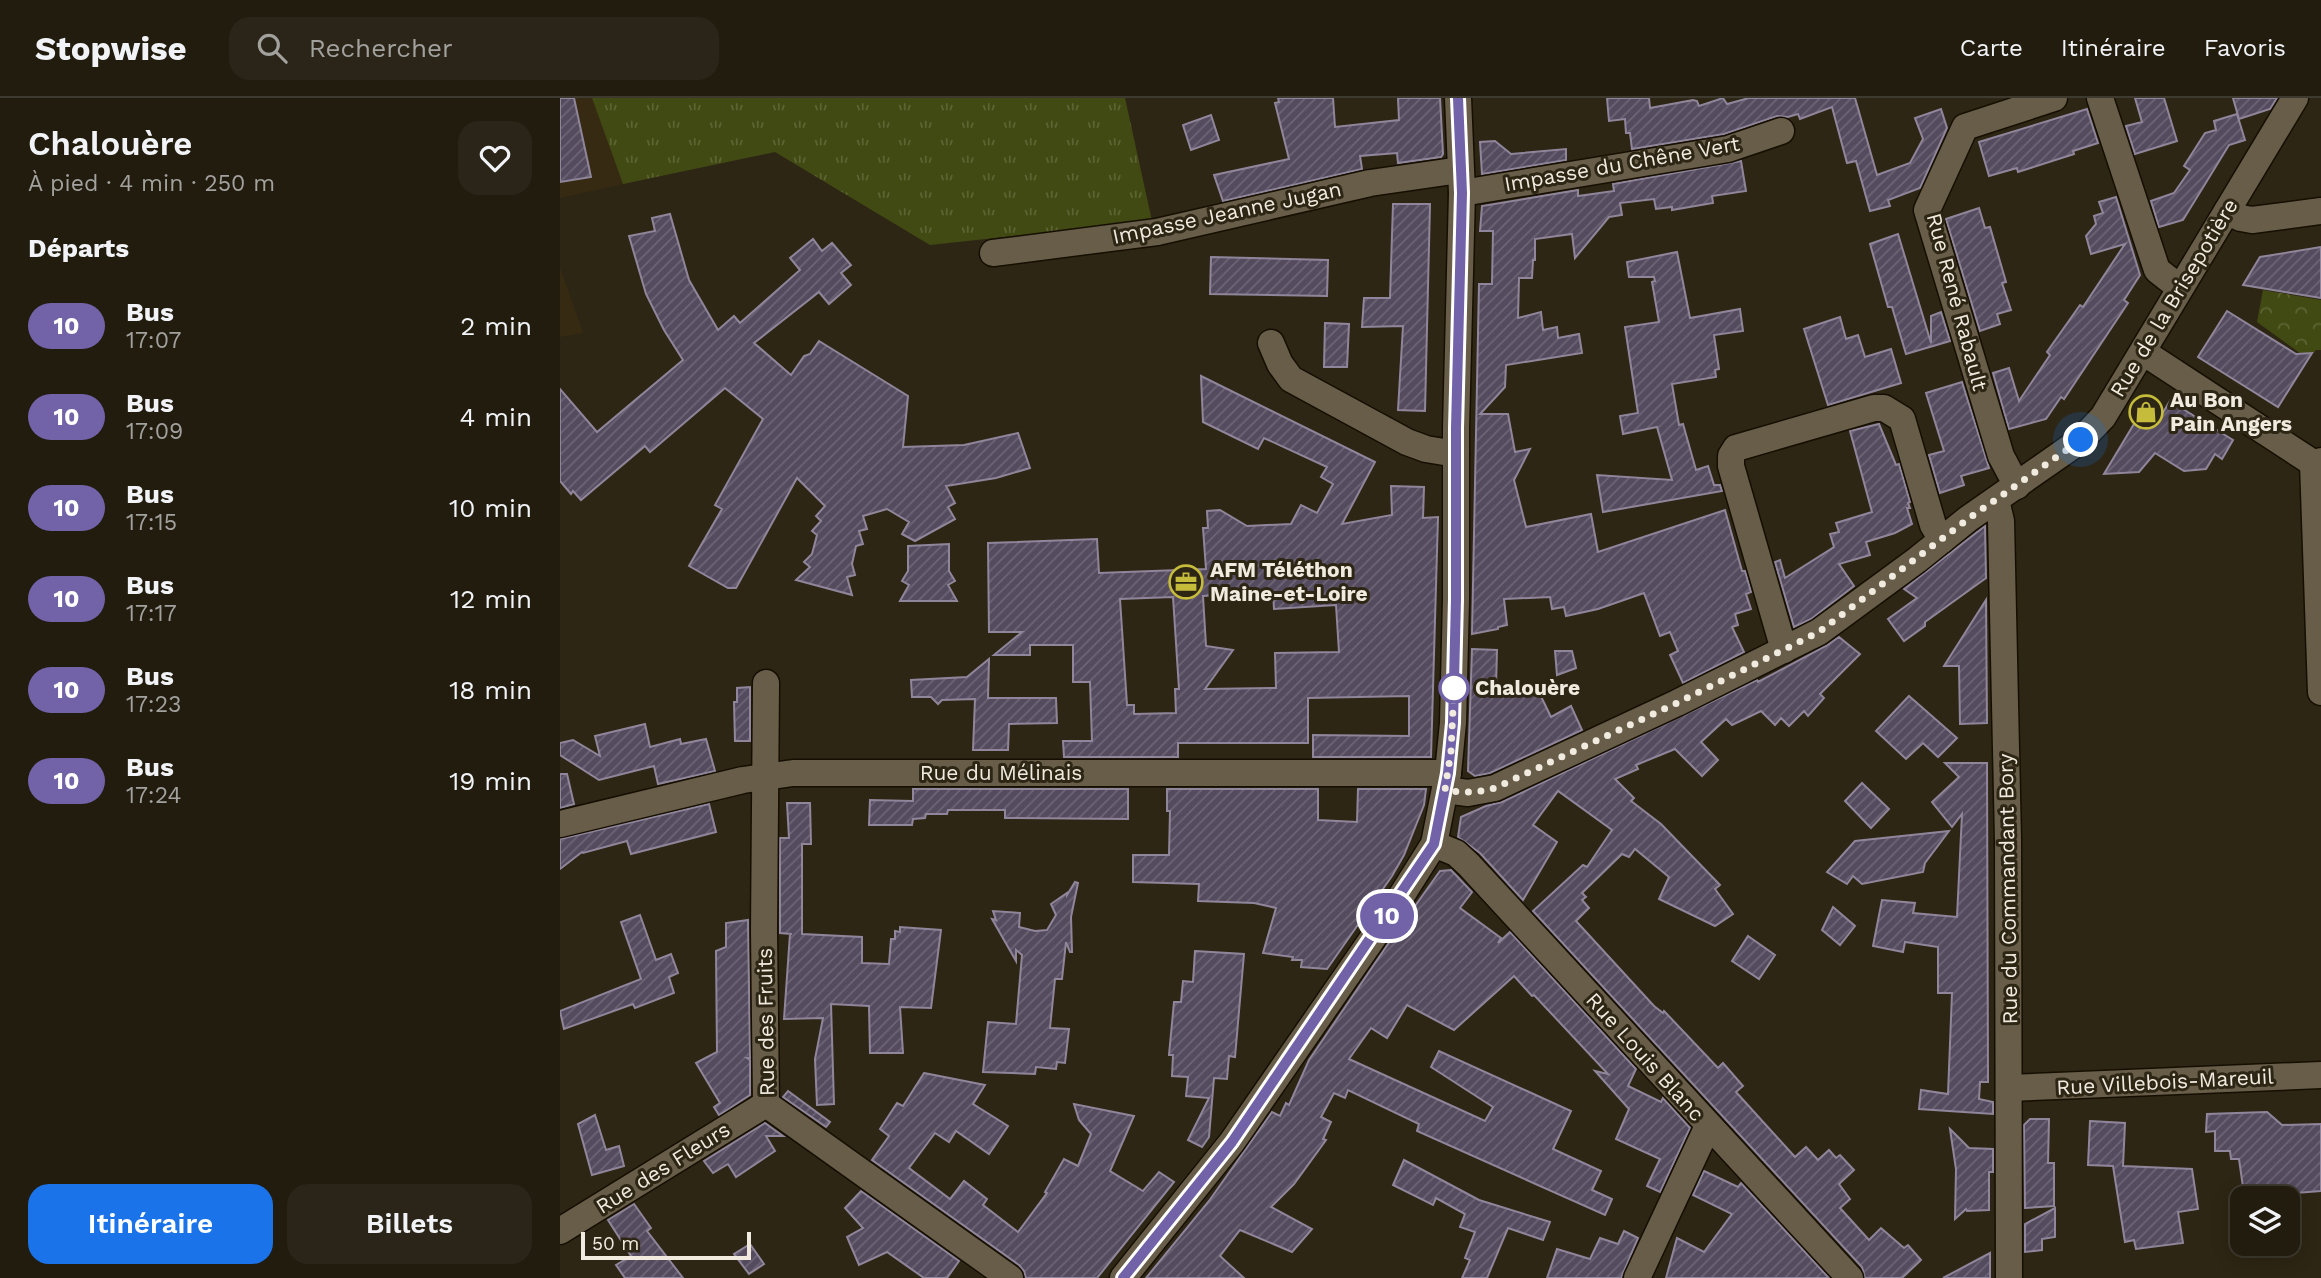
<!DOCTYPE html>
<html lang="fr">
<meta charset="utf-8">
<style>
body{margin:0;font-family:"Work Sans",sans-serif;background:#2a2518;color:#f1f3f6;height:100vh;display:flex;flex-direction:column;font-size:26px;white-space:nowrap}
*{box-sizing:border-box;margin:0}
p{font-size:23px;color:#a2a19e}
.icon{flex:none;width:38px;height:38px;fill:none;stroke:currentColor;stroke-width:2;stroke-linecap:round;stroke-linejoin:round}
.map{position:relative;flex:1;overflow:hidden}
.sheet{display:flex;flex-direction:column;background:#221c0f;width:560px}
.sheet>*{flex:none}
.badge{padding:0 14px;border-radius:23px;font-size:24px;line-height:46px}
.fabs{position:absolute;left:1670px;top:1088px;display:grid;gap:14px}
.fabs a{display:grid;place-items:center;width:70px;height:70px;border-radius:14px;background:#221c0f;box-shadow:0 4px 18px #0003,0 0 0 2px #3f3a2f;font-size:35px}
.scale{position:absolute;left:21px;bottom:18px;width:170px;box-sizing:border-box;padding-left:7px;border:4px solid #f0eadf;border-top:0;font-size:19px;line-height:24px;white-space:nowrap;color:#f0eadf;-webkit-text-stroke:5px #2e2614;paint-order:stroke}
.you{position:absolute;width:35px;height:35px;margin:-18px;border:5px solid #fff;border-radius:50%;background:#1a73e8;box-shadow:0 0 0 10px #1a73e833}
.map>.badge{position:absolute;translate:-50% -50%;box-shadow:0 0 0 4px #fff}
h2{padding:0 28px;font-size:26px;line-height:63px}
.round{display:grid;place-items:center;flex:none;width:74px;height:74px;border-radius:21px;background:#2a2518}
.overview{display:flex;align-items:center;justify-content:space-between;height:119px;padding:0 28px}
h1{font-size:33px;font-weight:600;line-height:52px}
.cta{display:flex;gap:14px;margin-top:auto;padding:14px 28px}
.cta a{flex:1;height:80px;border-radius:21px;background:#1a73e8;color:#fff;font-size:28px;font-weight:600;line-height:80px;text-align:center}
.cta a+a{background:#2a2518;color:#f1f3f6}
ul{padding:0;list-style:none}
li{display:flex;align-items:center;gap:21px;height:91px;padding:0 28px}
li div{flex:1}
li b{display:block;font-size:26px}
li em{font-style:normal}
li .badge{min-width:77px;font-weight:700;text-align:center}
header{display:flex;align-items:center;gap:42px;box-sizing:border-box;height:98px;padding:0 35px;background:#221c0f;border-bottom:2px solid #3f3a2f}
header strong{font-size:33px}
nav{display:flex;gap:38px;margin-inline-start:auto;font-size:24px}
.search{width:490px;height:63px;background:#2a2518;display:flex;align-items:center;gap:18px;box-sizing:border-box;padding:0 24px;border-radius:21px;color:#a2a19e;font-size:26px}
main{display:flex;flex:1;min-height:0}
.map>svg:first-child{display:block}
</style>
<header>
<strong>Stopwise</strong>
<div class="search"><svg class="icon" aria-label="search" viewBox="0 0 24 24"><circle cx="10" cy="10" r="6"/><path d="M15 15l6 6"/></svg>Rechercher</div>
<nav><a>Carte</a><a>Itinéraire</a><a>Favoris</a></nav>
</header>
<main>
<section class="sheet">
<div class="overview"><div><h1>Chalouère</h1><p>À pied · 4 min · 250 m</p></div><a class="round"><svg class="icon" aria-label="heart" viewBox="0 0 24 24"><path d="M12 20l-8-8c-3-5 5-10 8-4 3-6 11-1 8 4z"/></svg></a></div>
<h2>Départs</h2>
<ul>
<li><span class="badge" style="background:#7263a9;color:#fff">10</span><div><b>Bus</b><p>17:07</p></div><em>2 min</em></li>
<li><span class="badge" style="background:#7263a9;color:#fff">10</span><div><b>Bus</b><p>17:09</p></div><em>4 min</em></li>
<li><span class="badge" style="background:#7263a9;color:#fff">10</span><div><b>Bus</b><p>17:15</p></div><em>10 min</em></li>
<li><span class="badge" style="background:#7263a9;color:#fff">10</span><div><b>Bus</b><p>17:17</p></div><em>12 min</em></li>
<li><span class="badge" style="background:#7263a9;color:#fff">10</span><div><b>Bus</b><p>17:23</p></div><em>18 min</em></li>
<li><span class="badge" style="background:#7263a9;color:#fff">10</span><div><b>Bus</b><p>17:24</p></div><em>19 min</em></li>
</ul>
<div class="cta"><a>Itinéraire</a><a>Billets</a></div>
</section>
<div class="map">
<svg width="1761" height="1180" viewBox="0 0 1761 1180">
<defs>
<pattern id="grass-tufts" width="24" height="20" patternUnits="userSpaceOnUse" patternTransform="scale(1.75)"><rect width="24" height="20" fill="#414a12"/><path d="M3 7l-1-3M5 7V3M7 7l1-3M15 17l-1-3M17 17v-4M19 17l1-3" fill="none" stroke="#5d6434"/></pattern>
<pattern id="park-crowns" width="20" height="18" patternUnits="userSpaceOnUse" patternTransform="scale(1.75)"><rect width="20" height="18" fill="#414a12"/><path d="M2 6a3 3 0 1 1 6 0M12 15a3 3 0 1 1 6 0" fill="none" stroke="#5d6434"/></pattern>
<pattern id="building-hatch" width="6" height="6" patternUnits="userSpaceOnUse" patternTransform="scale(1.75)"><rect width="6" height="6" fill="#544b5e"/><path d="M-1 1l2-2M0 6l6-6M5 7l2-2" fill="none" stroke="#6d6575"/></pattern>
</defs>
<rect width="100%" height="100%" fill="#2e2614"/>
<g fill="#362b12">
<path d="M0 0H32L63 86 0 100Z"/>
<path d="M0 170 23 235 0 239Z"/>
</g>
<path fill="url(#grass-tufts)" d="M32 0H565L592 123 370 147 215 54 63 86Z"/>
<path fill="url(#park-crowns)" d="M1703 192 1761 202V252H1756L1748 261 1697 224Z"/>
<g fill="url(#building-hatch)" stroke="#90869b" stroke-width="2" fill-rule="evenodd">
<path d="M0 0H14L31 79 0 84Z"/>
<path d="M718 0H773L775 29 839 22 838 0H880L883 56 881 59 838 65 837 55 800 58 802 71 663 103 654 77 729 61 715 5 719 4Z"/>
<path d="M1047 0H1089L1090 10 1133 2 1137 3 1139 8 1163 0 1167 6 1189 0H1295L1317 77 1350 65 1363 41 1355 20 1381 11 1387 30 1360 90 1328 102 1330 108 1310 113 1296 63 1287 65 1272 9 1240 21 1238 16 1228 19 1217 18 1164 36 1072 51 1070 35H1066L1065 21 1049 23Z"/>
<path d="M1575 0H1604L1617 43 1575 56 1566 28 1582 24Z"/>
<path d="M1673 0H1717L1710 11 1679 21Z"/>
<path d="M1527 11 1538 45 1513 53 1514 56 1458 74 1457 70 1429 78 1419 44Z"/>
<path d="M1677 16 1685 42 1669 47 1623 122 1599 129 1591 103 1614 95 1630 72 1624 68 1645 35 1656 32 1654 23Z"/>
<path d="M651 17 659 42 631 52 623 27Z"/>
<path d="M935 43 951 56 1006 51V62L922 76 920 44Z"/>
<path d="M1181 63 1186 93 1152 98 1153 105 1112 112V109L1096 111 1094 101 1060 105 1062 117 1049 119 1015 160 1012 136 975 141V162H973L972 180H959L958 220 981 214 983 232 997 229 998 240 1019 236 1022 255 946 267 945 289 920 316H948L955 354 970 351 954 382 966 429 1031 416 1038 454 1165 412 1182 473H1185L1191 494 1186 496 1191 511 1175 516 1178 527 1172 529 1184 554 1123 585 1110 557 1118 553 1110 534 1100 538 1084 495 1038 511 1006 518 1004 509 992 511 990 499 944 501 947 527 938 529V531L912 536 919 186H932L933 133H920L922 108 1018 92V98L1054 93 1053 86Z"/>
<path d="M1556 99 1580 177 1564 202 1568 205 1504 301 1501 299 1486 321 1449 331 1433 275 1449 270 1459 303 1490 257 1487 254 1520 207 1523 209 1565 146 1531 156 1526 138 1536 126 1534 118 1543 115 1539 104Z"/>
<path d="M833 106H870L865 313 838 312 843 228 802 229 804 200H830Z"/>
<path d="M1419 110 1425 130 1430 129 1446 184 1442 185 1451 212 1437 216 1440 226 1420 233 1386 121Z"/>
<path d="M110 116 129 182 158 232 174 218 180 225 240 172 230 160 253 141 262 153 272 145 291 167 281 175 291 187 269 206 259 194 194 245 231 277 244 258 250 256 259 243 348 298 343 349 404 347 458 335 470 370 436 380 386 388 395 405 388 409 395 421 355 443 342 436 349 424 327 411 303 418 307 431 299 433 303 446 296 448 292 466 295 477 287 479 292 497 236 482 250 469 244 464 252 456 257 437 252 433 261 423 256 418 265 408 237 380 176 490H168L129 468 162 411 155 407 203 321 165 290 90 354 85 348 21 402 13 393 11 396 0 383V291L37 334 123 262 104 232 86 196 69 138 95 133 92 120Z"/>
<path d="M1338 136 1371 245V218L1381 214 1390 243 1346 256 1332 209H1328L1310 146Z"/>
<path d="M1761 149V200L1683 187 1700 159Z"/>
<path d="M1117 154 1130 220 1180 211 1183 233 1154 237 1159 271 1155 272 1156 279 1112 286 1119 327 1123 326 1136 372 1148 368 1154 387H1160L1162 393 1043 414 1037 377 1112 382 1097 329 1063 336 1060 318 1078 315 1065 229 1099 224 1092 184 1095 183 1094 179H1069L1067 164Z"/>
<path d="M651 159 768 162 767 198 650 196Z"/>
<path d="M1667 213 1736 256 1752 255 1718 309 1638 259Z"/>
<path d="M1280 219 1286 241 1298 237 1305 259 1331 251 1341 285 1268 307 1244 231Z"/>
<path d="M765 225 789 226 787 269H764Z"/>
<path d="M641 278 815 364 782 426 832 417 831 388 864 389 863 420 878 419 871 659H753V637L849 638V598L748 600V645H618V659H504L503 643H532L530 584H513V547H470V557H434L462 534H429L428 445 537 441 539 475 646 471 643 430H648L647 413 660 412 687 428 731 426 741 407 757 415 773 386 761 379 767 369 704 340 698 351 643 324ZM713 494 714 511 776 507 779 554 715 555 716 590 645 591 673 552 646 548 643 498ZM613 499 619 591H615L616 615 574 616V607H567L560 501Z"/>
<path d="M1402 284 1429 370 1401 378 1404 387 1380 395 1369 357 1384 353 1366 295Z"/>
<path d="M1610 303 1673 342 1662 361 1655 356 1646 371 1624 373 1595 355 1579 374 1544 376 1580 316 1596 326Z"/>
<path d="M1319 326 1336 367 1339 366 1350 404 1348 405 1350 410H1347L1352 426 1335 435 1306 444 1310 457 1279 466 1294 488 1251 521 1234 529 1215 464 1220 462 1225 480 1274 449 1270 436 1279 434 1276 425 1312 414 1290 333Z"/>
<path d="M1425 428 1426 480 1365 524V528L1344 543 1328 521 1357 500 1344 491Z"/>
<path d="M389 446V473L395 483 388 487 397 503H340L349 487 342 483 348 473V448Z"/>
<path d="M1426 502 1427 625 1400 626 1399 568H1384Z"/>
<path d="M1279 539 1300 556 1260 596 1264 600 1248 618 1244 613 1229 628 1221 620 1215 627 1201 613 1172 627 1166 621 1141 644 1158 662 1142 678 1115 651 1076 667 1078 671 1055 681 1074 700 1071 703 1101 726 1160 787 1155 791 1173 816 1155 828 1099 801 1109 779 1075 751 1069 759 1062 756 1022 795 1026 799 1022 802 1029 810 1016 823 1094 908 1103 915 1104 913 1158 970 1163 965 1183 988 1176 994 1235 1059 1246 1049 1258 1062 1269 1052 1276 1060 1280 1057 1294 1072 1279 1086 1290 1101 1280 1110 1309 1142 1321 1130 1344 1150 1348 1147 1361 1162 1342 1180H1305L1302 1169 973 813 1023 767 1027 769 1052 732 998 693 973 727 997 744 963 802 920 755 898 739 901 719 926 708 942 704 1197 582 1198 584 1266 548Z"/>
<path d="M912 551 937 552 936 589 975 586 991 619 1011 608 1022 632 930 675 915 678 908 673Z"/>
<path d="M995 553H1012L1016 570 997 577Z"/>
<path d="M429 561 428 600H496L497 625 449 626 448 652H413L415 601 382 602 378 606 371 599H352L351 582 407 579Z"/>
<path d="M190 589V643H175L174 604H177V590Z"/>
<path d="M1349 598 1397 640 1378 659 1363 645 1346 661 1316 633Z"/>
<path d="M85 626 90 649 120 641 121 646 146 641 155 673 98 686 94 668 39 682 0 657V645L13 642 40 658 35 638Z"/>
<path d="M1385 665H1427L1428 984H1420L1419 1001 1433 1004V1016L1359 1011 1361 992 1388 996 1392 895H1378V849L1345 844 1343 854 1313 848 1322 802 1355 805 1353 815 1397 819 1402 716 1392 729 1372 704 1399 679Z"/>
<path d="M0 676H7L14 706 0 710Z"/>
<path d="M1302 685 1329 711 1311 730 1285 703Z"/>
<path d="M353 691H568V721L445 720V712H388L387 716H366L365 720 353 721 352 727H309L310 702 353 703Z"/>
<path d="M607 691H758V722L797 724 798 691H866L864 707 844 757 832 778 767 871 741 869 742 862H732L733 859 703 855 716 810 694 805 638 803 639 786 573 784V757H609L610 713H607Z"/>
<path d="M227 705H250L251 746H242V836L302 839V865L329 866 331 841H335V833L340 834V829L381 832 371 910 340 909 343 955H310L309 908 271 906 274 1006 257 1007 255 961 263 920 224 921 230 836H232L220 835V740H229Z"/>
<path d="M149 706 156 734 71 756 67 743 23 755 22 754 0 771V741Z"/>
<path d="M1389 733 1365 765 1363 774 1302 786 1293 778 1287 786 1267 774 1295 743Z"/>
<path d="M891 772 912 794 900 810 941 840 938 845 950 834 1076 971 1068 988 1101 1004 1103 1000 1130 1030 1100 1094 1087 1088 1100 1061 1056 1041 1069 1011 1035 973 1048 976 974 897 972 898 954 878 894 932 847 907 827 940 811 930 789 961 925 1023 933 1009 871 969 879 953 1011 1013 993 1051 1041 1073 1032 1092 1052 1101 1045 1117 857 1033 859 1026 788 992 785 1000 774 995 761 1019 771 1024 763 1041 766 1042 734 1086 711 1109 752 1131 732 1154 680 1132 660 1158 684 1180H586L649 1103 712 1014 720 1018 726 1005 729 1007 749 962 828 846 880 773Z"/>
<path d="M515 784 518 785 511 819 512 854H510L506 844 502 881H495L490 930 509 931 505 965 497 964 496 971 476 969 475 976 423 974 428 924 456 926 462 857 456 852V863L432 821 436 822 433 813 460 815 459 829 475 833 487 832 496 817 491 806 507 795V797Z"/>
<path d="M1273 809 1295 828 1280 847 1262 832Z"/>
<path d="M80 817 96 862 111 856 118 875 109 879 114 895 75 910 73 906 4 931 0 913 81 881 61 824Z"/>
<path d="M188 822 190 960H187L190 962V997L159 1017 154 1009 160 1005 136 965 157 954 156 853 166 849V825Z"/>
<path d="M1188 838 1215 857 1199 881 1172 863Z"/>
<path d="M635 853 684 856 675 959 669 958 667 981 654 980 649 1039 642 1049 628 1042 649 1000 626 998 628 979 612 978 613 957H609L614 904H621L623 883 633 884Z"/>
<path d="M364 975 425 987 413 1006 448 1028 429 1056 396 1033 389 1044 375 1035 349 1070 390 1101 404 1083 427 1101 423 1107 458 1134 487 1095 485 1094 504 1061 518 1068 531 1036 519 1022 514 1006 574 1018 550 1073 583 1093 599 1074 614 1084 537 1180H466L464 1173 459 1167 312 1062 329 1038 320 1031 337 1005 343 1008Z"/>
<path d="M228 993 270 1024 266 1029 223 999Z"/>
<path d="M1707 1014 1722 1027 1761 1026V1093L1723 1096V1090L1684 1096 1679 1061H1671L1670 1053H1655V1033L1646 1034 1647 1016Z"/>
<path d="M35 1017 46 1052 59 1048 64 1068 32 1077 18 1026Z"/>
<path d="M1470 1021H1489L1488 1065H1494V1108L1465 1110 1464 1027Z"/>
<path d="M1530 1023 1565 1025 1563 1068 1632 1071 1638 1111 1618 1114 1623 1145 1576 1151 1574 1142 1565 1144 1553 1068 1528 1067Z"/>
<path d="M205 1025 223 1038H206L215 1053 176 1079 168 1066 153 1075 144 1063Z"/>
<path d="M1390 1031 1409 1050 1433 1051V1074H1429V1112L1407 1113 1406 1111 1395 1121 1396 1071Z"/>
<path d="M844 1062 919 1102 990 1124 983 1142 948 1130 927 1180H902L910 1162 905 1160 915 1134 900 1129 905 1116 876 1100 873 1107 833 1087Z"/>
<path d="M1144 1073 1178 1089 1181 1085 1269 1180H1106L1117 1140 1144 1154 1172 1116 1133 1097Z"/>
<path d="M301 1093 399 1163 387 1180H364L327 1154 299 1167 287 1139 303 1130 285 1110Z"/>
<path d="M74 1106 91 1130 87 1133 123 1180H65L56 1167 71 1158 48 1122Z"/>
<path d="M1495 1110V1139L1482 1141V1152L1465 1154V1126Z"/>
<path d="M1064 1133 1078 1140 1061 1180H987L997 1151 1030 1161 1040 1140 1058 1146Z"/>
<path d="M190 1146 204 1166 189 1176 174 1156Z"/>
<path d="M1430 1155V1180H1383Z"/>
</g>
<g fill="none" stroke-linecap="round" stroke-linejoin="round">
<defs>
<g id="minor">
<path d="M1540 0 1597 172 1620 190"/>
<path d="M902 95 1168 51 1221 33"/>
<path d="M1667 113 1681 120 1692 122 1761 113"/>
<path d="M433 155 597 134 810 85 900 72"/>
<path d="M711 245 720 266 731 281 847 344 866 351 896 356"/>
<path d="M1583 254 1753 365 1761 363"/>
<path d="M1753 365 1761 594"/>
<path d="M1457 388 1441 358 1367 112 1405 29 1494 0"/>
<path d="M1436 402 1441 423 1448 742 1449 1180"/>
<path d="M1224 552 1171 368V358L1176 350 1314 310H1324L1342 321 1373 427 1382 442"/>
<path d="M206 585 204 833 206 1006"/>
<path d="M885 692 908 695 935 690 1117 605 1259 534 1357 462 1408 421 1521 342 1543 319 1735 0"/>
<path d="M0 726 183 682 233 675H888"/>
<path d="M874 746 896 755 909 767 1290 1180"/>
<path d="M1449 990 1761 977"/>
<path d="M206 1006 450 1180"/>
<path d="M0 1133 206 1006"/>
<path d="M563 1180 672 1044 835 808 874 746 888 675 893 625 896 501V330L902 95 898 0"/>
<path d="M1077 1180 1148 1028"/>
</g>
</defs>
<use href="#minor" stroke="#160f01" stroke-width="29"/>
<use href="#minor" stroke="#675d49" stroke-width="26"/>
</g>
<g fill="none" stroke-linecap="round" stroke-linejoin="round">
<defs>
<path id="line" d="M563 1180 672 1044 874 746 888 675 893 625 896 501V330L902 95 898 0"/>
</defs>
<use href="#line" stroke="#fff" stroke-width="16"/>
<use href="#line" stroke="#7263a9" stroke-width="10"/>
<path stroke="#f0eadf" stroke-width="7" stroke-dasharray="0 12.6" d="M894 590 891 653 885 692C903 695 918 695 935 690L1117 605 1259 534 1408 421 1521 342"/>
</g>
<defs>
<symbol id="shop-ring" viewBox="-11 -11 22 22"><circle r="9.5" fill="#2e2614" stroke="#c6bc3c" stroke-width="1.5"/><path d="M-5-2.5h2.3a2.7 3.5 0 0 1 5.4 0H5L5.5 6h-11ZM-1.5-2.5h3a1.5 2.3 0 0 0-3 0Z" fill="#c6bc3c"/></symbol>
<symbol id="office-ring" viewBox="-11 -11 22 22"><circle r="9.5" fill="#2e2614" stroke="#c6bc3c" stroke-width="1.5"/><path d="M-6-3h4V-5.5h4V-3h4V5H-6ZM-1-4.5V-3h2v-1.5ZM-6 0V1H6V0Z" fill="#c6bc3c"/></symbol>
</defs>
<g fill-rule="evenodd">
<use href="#shop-ring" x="1567" y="295" width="38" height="38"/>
<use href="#office-ring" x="607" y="465" width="38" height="38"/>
</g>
<circle fill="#fff" stroke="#7263a9" stroke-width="3.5" cx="894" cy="590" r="14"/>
<g text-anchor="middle" stroke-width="6" stroke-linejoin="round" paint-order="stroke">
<g font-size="21" fill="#f0eadf" stroke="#2e2614">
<text transform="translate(1062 66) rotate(-10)" y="7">Impasse du Chêne Vert</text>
<text transform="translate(667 115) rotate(-12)" y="7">Impasse Jeanne Jugan</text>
<text transform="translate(1614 200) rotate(-59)" y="7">Rue de la Brisepotière</text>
<text transform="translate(1397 204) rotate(75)" y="7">Rue René Rabault</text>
<text x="441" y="682">Rue du Mélinais</text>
<text transform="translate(1448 791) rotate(-91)" y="7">Rue du Commandant Bory</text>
<text transform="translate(206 924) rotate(-91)" y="7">Rue des Fruits</text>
<text transform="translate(1085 959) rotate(48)" y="7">Rue Louis Blanc</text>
<text transform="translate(1605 984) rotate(-3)" y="7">Rue Villebois-Mareuil</text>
<text transform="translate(103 1070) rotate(-32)" y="7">Rue des Fleurs</text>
</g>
<g font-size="21" font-weight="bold" fill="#f0eadf" stroke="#2e2614" text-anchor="start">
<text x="1610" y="309">Au Bon<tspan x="1610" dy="24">Pain Angers</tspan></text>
<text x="650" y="479">AFM Téléthon<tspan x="650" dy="24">Maine-et-Loire</tspan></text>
</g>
<g font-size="21" font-weight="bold" fill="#f0eadf" stroke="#2e2614" text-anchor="start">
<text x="915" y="597">Chalouère</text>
</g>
</g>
</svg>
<div class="fabs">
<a><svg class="icon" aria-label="layers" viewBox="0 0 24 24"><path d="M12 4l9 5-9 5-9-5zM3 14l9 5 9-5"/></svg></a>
</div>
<div class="scale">50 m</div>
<div class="you" style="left:1521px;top:342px"></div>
<b class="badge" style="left:827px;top:818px;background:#7263a9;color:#fff">10</b>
</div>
</main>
